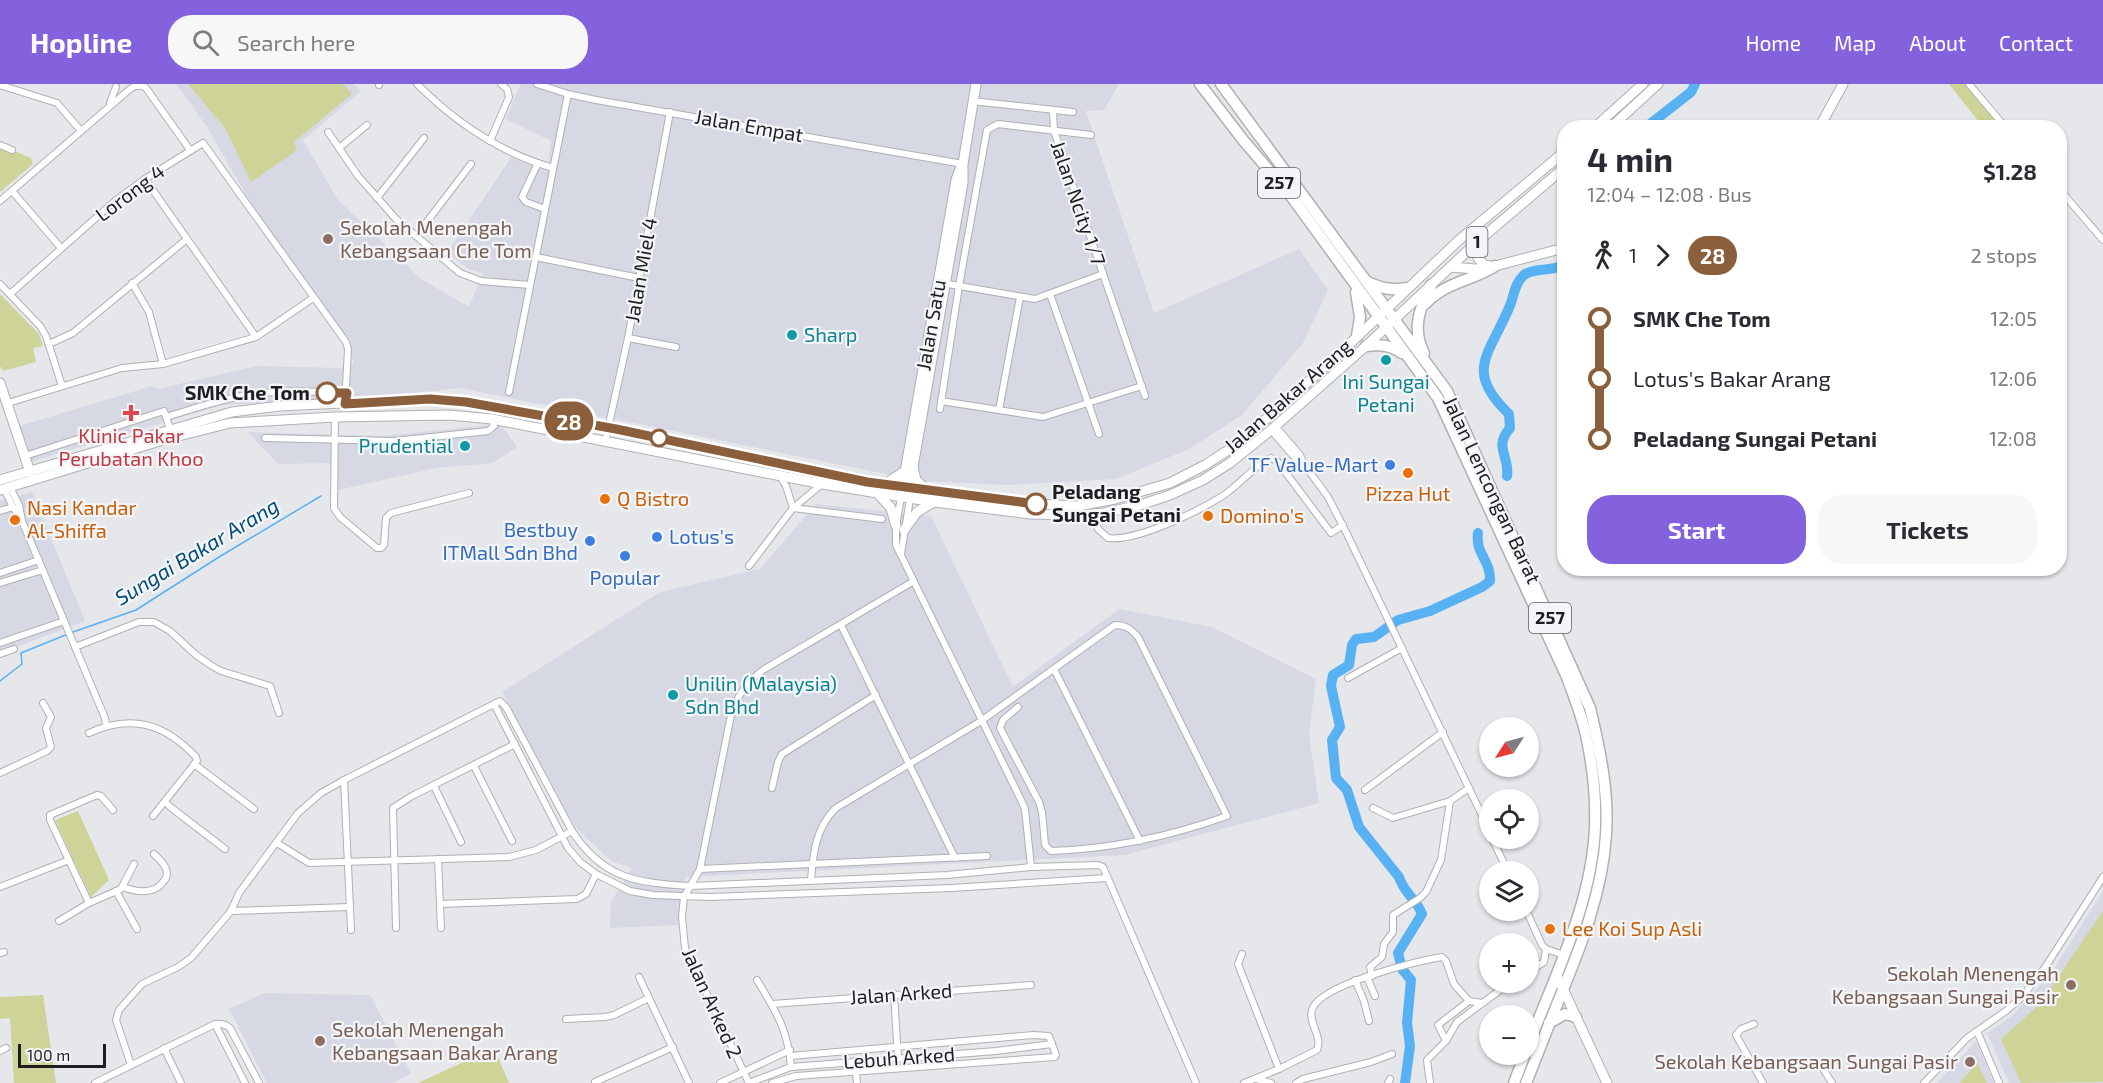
<!DOCTYPE html>
<meta charset="utf-8">
<style>
body{margin:0;font-family:"Exo 2",sans-serif;background:#f7f7f7;color:#2b2b33;height:100vh;display:flex;flex-direction:column;font-size:22px;white-space:nowrap}
*{box-sizing:border-box;margin:0}
p{font-size:20px;color:#7c7c81}
.icon{flex:none;width:33px;height:33px;fill:none;stroke:currentColor;stroke-width:2;stroke-linecap:round;stroke-linejoin:round}
.map{position:relative;flex:1;overflow:hidden}
.side{position:absolute;left:1557px;top:36px;width:510px;height:456px;display:flex;flex-direction:column;background:#fff;border-radius:24px;box-shadow:0 2px 4px #0004}
.side>*{flex:none}
.badge{padding:0 12px;border-radius:20px;font-size:21px;line-height:39px}
.needle{width:39px;rotate:234deg}
.buttons{position:absolute;left:1479px;top:633px;display:grid;gap:12px}
.buttons a{display:grid;place-items:center;width:60px;height:60px;border-radius:50%;background:#fff;box-shadow:0 2px 4px #0004;font-size:30px}
.scale{position:absolute;left:18px;bottom:15px;width:88px;box-sizing:border-box;padding-left:6px;border:3px solid #1e1e20;border-top:0;font-size:16px;line-height:21px;white-space:nowrap;color:#1e1e20;-webkit-text-stroke:4px #f4f5f8;paint-order:stroke}
.map>.badge{position:absolute;translate:-50% -50%;box-shadow:0 0 0 3px #fff}
.legs{display:flex;align-items:center;gap:9px;height:66px;padding:0 30px;font-size:20px}
.legs p{margin-inline-start:auto}
.summary{display:flex;align-items:center;justify-content:space-between;height:102px;padding:0 30px}
h1{font-size:33px;font-weight:700;line-height:45px}
.action{display:flex;gap:12px;margin-top:auto;padding:12px 30px}
.action a{flex:1;height:69px;border-radius:24px;background:#8462dd;color:#fff;font-size:24px;font-weight:700;line-height:69px;text-align:center}
.action a+a{background:#f7f7f7;color:#2b2b33}
ul{padding:0 30px;list-style:none}
li{display:flex;align-items:center;gap:21px;height:60px;font-size:22px}
li i{display:grid;place-items:center;width:9px;height:100%;margin:0 8px;background:currentColor}
li i::after{content:'';width:15px;height:15px;margin:-8px;border:4px solid;border-radius:50%;background:#fff}
li p{margin-inline-start:auto}
li:first-child i{background:linear-gradient(#0000 50%,currentColor 0)}
li:last-child i{background:linear-gradient(currentColor 50%,#0000 0)}
header{display:flex;align-items:center;gap:36px;box-sizing:border-box;height:84px;padding:0 30px;background:#8462dd;color:#fff}
header strong{font-size:28px}
nav{display:flex;gap:33px;margin-inline-start:auto;font-size:21px}
.search{width:420px;height:54px;background:#f7f7f7;display:flex;align-items:center;gap:15px;box-sizing:border-box;padding:0 21px;border-radius:24px;color:#7c7c81;font-size:22px}
.map>svg:first-child{display:block}
</style>
<header>
<strong>Hopline</strong>
<div class="search"><svg class="icon" aria-label="search" viewBox="0 0 24 24"><circle cx="10" cy="10" r="6"/><path d="M15 15l6 6"/></svg>Search here</div>
<nav><a>Home</a><a>Map</a><a>About</a><a>Contact</a></nav>
</header>
<div class="map">
<svg width="2103" height="999" viewBox="0 0 2103 999">
<rect width="100%" height="100%" fill="#e6e7eb"/>
<g fill="#d6d9e3">
<path d="M176 0H354L361 7 303 56 338 116 421 195 469 223 483 189 470 186 447 169 516 66 548 79 551 57 506 35 520 1 519 0H1119L1104 26 1086 27 1154 229 1299 165 1328 206 1303 259 1242 331 1189 365 1116 395 1009 401 921 397 460 304 369 314 223 321 23 380 13 344 152 302 158 305 256 282 341 284 354 280 347 255 247 113 207 43Z"/>
<path d="M498 340 506 347 517 363 493 379 436 384 338 406V379L278 380 248 348 384 352Z"/>
<path d="M32 408 85 537 0 569V417Z"/>
<path d="M816 420 931 432 1013 603 1119 525 1212 543 1316 595 1309 650 1319 719 1125 771 685 793 678 841 610 844 611 818 632 784 611 777 575 743 502 608 660 508 760 485Z"/>
<path d="M2103 807V999H2009L1987 949 2011 933 2053 886Z"/>
<path d="M264 909 370 911 411 989 393 999H267L229 925Z"/>
<path d="M1976 957 1994 999H1937Z"/>
</g>
<g fill="#ced397">
<path d="M188 0H343L352 10 294 58 297 66 251 98 225 44Z"/>
<path d="M1949 0H1967L2004 43H1983Z"/>
<path d="M0 61 31 74 33 80 0 108Z"/>
<path d="M0 210 39 250 43 262 33 264 36 278 3 287 0 282Z"/>
<path d="M78 727 109 796 91 813 55 736Z"/>
<path d="M2103 827V998L2021 999 2001 955 2040 920Z"/>
<path d="M43 911 56 999H14L10 934 0 935V913Z"/>
<path d="M494 964 509 999H420V998Z"/>
<path d="M1977 978 1987 999H1960Z"/>
</g>
<g fill="none" stroke-linecap="round" stroke-linejoin="round">
<g stroke="#58b1f2" stroke-width="1.5">
<path d="M73 548 136 526 219 473 321 412"/>
<path d="M0 597 22 580 21 569 68 550"/>
</g>
<g stroke="#58b1f2" stroke-width="10">
<path d="M1645 44 1691 8 1695 0"/>
<path d="M1507 392C1510 371 1493 364 1510 344L1509 330C1464 287 1489 271 1509 224 1514 213 1514 200 1524 191 1534 183 1557 188 1563 180 1566 176 1563 163 1564 157"/>
<path d="M1405 999 1410 962 1407 939 1411 896 1402 885 1398 869 1422 830C1417 816 1403 808 1399 793L1359 743 1347 706 1336 694 1332 656 1340 643 1331 602 1333 591 1349 581 1352 561 1356 555 1374 553 1398 536 1430 527 1482 503 1490 497C1491 476 1475 470 1478 449"/>
</g>
<defs>
<g id="street">
<path d="M417 0C455 38 501 69 553 84"/>
<path d="M537 0 568 10 596 16 963 80"/>
<path d="M1969 0 2006 44"/>
<path d="M0 1 57 19 81 47"/>
<path d="M379 1V0"/>
<path d="M972 17 1073 28"/>
<path d="M110 19 116 3"/>
<path d="M1053 26 1054 47 1145 312"/>
<path d="M328 48 358 92 396 135 460 189 481 197 530 201"/>
<path d="M490 57 509 13 507 5 501 0"/>
<path d="M0 61 12 66"/>
<path d="M339 64 367 41"/>
<path d="M538 79 522 113 526 118 545 125"/>
<path d="M145 95 256 253"/>
<path d="M2060 106 2103 156"/>
<path d="M12 107 61 164"/>
<path d="M377 114 424 54"/>
<path d="M0 117 130 5 135 2H143L146 4 190 66"/>
<path d="M416 152 471 80"/>
<path d="M536 173 639 194"/>
<path d="M132 199 149 228 163 280"/>
<path d="M942 199 1035 215 1103 190"/>
<path d="M0 200 40 242 46 252 62 302"/>
<path d="M10 210 115 117 145 95 203 59 346 258 348 265 345 320"/>
<path d="M1050 210 1099 350"/>
<path d="M628 254 676 263"/>
<path d="M49 260 73 249 187 155"/>
<path d="M509 308 568 10"/>
<path d="M941 317 1043 333 1142 302"/>
<path d="M8 319 122 284 163 280 256 253 313 214"/>
<path d="M940 325 959 202 987 46 998 40 1091 51"/>
<path d="M999 326 1020 213"/>
<path d="M166 333C193 325 220 315 248 311 280 305 314 308 347 309"/>
<path d="M335 333 334 424 340 433 377 464H381L384 461 386 434 391 429 469 409"/>
<path d="M1275 342 1300 371 1304 380 1328 413 1347 450 1490 748"/>
<path d="M1271 346 1296 375 1304 380"/>
<path d="M265 354 394 357 488 347 494 342 492 335"/>
<path d="M605 358 628 254 670 28"/>
<path d="M25 372 164 327 170 345"/>
<path d="M779 391 786 402 793 424"/>
<path d="M10 403 19 421 22 437 105 634 106 642"/>
<path d="M4 405 13 423 20 434"/>
<path d="M901 413 896 442V461L1021 716 1025 725 1031 783"/>
<path d="M793 424 882 435"/>
<path d="M0 427 13 423"/>
<path d="M1092 430 1098 445 1108 454C1136 458 1199 427 1224 411 1240 400 1253 383 1271 374L1277 377 1331 449 1343 441"/>
<path d="M901 470 910 415"/>
<path d="M749 482 793 424 822 400"/>
<path d="M0 489 39 476"/>
<path d="M0 499 43 486"/>
<path d="M841 541 955 774"/>
<path d="M0 559 64 537"/>
<path d="M75 563 139 538H154L170 547 196 571 212 582 221 587 270 602 279 629"/>
<path d="M0 570 14 565"/>
<path d="M1054 585 1140 757"/>
<path d="M1348 594 1402 564"/>
<path d="M494 620 568 764 580 778 596 790 630 807 653 811 710 813 951 804 1107 794"/>
<path d="M89 649C131 630 164 639 196 673L197 677 153 732"/>
<path d="M194 680 254 725"/>
<path d="M474 682 512 757"/>
<path d="M0 689 47 667 51 663 46 644 51 633 43 619"/>
<path d="M344 696 351 846"/>
<path d="M434 702 461 758"/>
<path d="M772 704 778 678 782 670 876 611"/>
<path d="M1365 706 1443 648"/>
<path d="M165 717 169 722 225 765"/>
<path d="M1373 724 1393 734 1450 717"/>
<path d="M1492 754 1508 788"/>
<path d="M277 759 309 779 509 773 536 766 572 747"/>
<path d="M438 775 441 844"/>
<path d="M700 785 987 772"/>
<path d="M811 796C813 769 816 743 836 724L981 637 1115 541C1126 541 1131 545 1138 553L1227 732C1171 752 1110 765 1051 767L1045 761 1042 728 1039 718 1000 644 1003 636 1018 623"/>
<path d="M0 803 69 776"/>
<path d="M123 803C136 808 154 811 163 798 167 794 168 790 166 785 164 779 158 774 154 770"/>
<path d="M116 807 137 845"/>
<path d="M89 819 121 805 134 780"/>
<path d="M440 820 577 815 586 810 596 790"/>
<path d="M1526 826 1542 861 1546 865 1564 871"/>
<path d="M231 827 350 823"/>
<path d="M59 837 89 819 50 736V731L97 711 101 712 113 726"/>
<path d="M396 844 393 724 412 712 515 660"/>
<path d="M0 869 4 868"/>
<path d="M1242 870 1238 880 1279 985"/>
<path d="M1528 888 1544 878 1546 865"/>
<path d="M1372 892 1370 883 1382 873 1384 860 1393 848V831L1420 814 1426 808 1441 776 1450 717 1469 704"/>
<path d="M639 893 689 999"/>
<path d="M1367 893 1375 912"/>
<path d="M757 896C776 928 788 945 791 983"/>
<path d="M1355 896 1364 917 1369 937"/>
<path d="M894 910 898 974"/>
<path d="M772 920 1031 901"/>
<path d="M566 935 605 933 614 931 649 914"/>
<path d="M215 940 245 999"/>
<path d="M1754 940 1741 945 1736 951 1763 999"/>
<path d="M1977 947 1999 999"/>
<path d="M1446 957 1457 938 1511 898"/>
<path d="M164 964 181 999"/>
<path d="M0 967 6 964"/>
<path d="M855 977 857 999"/>
<path d="M131 981 116 936 119 926 142 900 178 883 191 874 231 827 239 809 298 729 321 709 344 696 500 617 506 623 572 747C603 795 637 799 691 802L947 791 1031 783 1098 781 1103 783 1196 999"/>
<path d="M1822 983 1832 999"/>
<path d="M1256 995 1271 999"/>
<path d="M595 998 673 963"/>
<path d="M95 999 215 940C221 939 225 940 230 944L259 999"/>
<path d="M720 999 790 966"/>
<path d="M749 999 685 864 682 833 684 813 700 785 732 626C740 608 748 598 763 586L914 497"/>
<path d="M749 999 791 983 996 967 1052 960"/>
<path d="M772 999 796 992 1055 973 1056 971 1049 952 1033 951 790 972"/>
<path d="M1244 999 1279 985 1317 966C1323 952 1308 940 1312 926 1318 901 1417 877 1442 873L1446 877 1454 900 1469 917"/>
<path d="M1296 999 1303 995 1371 978 1392 970"/>
<path d="M1388 999 1390 995"/>
<path d="M1430 999 1427 976 1446 957 1438 941 1469 917 1482 919"/>
<path d="M1924 999 1967 954 2006 927 2022 913 2046 882 2103 793"/>
</g>
<g id="secondary">
<path d="M1819 44 1843 0"/>
<path d="M1495 182 1564 164"/>
<path d="M0 299 30 388"/>
<path d="M901 411 956 96 960 85"/>
<path d="M910 415 913 383 963 99V80L976 0"/>
<path d="M1557 892 1607 999"/>
</g>
<g id="primary">
<path d="M1594 44 1643 0"/>
<path d="M1610 44 1658 0"/>
<path d="M1477 158 1478 174 1484 181 1490 182"/>
<path d="M1450 183 1476 185 1490 183"/>
<path d="M913 383 916 396 926 405"/>
<path d="M0 396 232 328 279 322 430 315 466 318 616 345 867 398 1036 420 1078 422 1115 415 1170 399 1205 381 1239 359 1339 270 1458 157 1564 68"/>
<path d="M885 400 905 387"/>
<path d="M0 406 163 356 230 339 335 333 449 331 492 335 822 400 934 418 1030 430 1079 431 1104 429 1140 421 1170 411 1203 396 1230 379 1271 346 1366 262 1477 158 1564 84"/>
<path d="M878 410 891 424 896 442"/>
<path d="M904 446 917 428 934 418"/>
</g>
<g id="highway">
<path d="M1200 0 1243 56 1291 112 1438 314 1566 591C1574 612 1583 634 1587 656 1593 684 1596 714 1595 743 1592 820 1555 891 1528 962"/>
<path d="M1221 0 1447 307 1590 624C1600 666 1609 709 1606 751 1602 811 1580 864 1558 918 1547 945 1537 972 1526 999"/>
<path d="M1366 197C1380 204 1391 207 1407 204"/>
<path d="M1356 208 1360 233 1357 252"/>
<path d="M1425 220C1445 198 1472 197 1495 182"/>
<path d="M1366 262C1380 260 1390 261 1402 269"/>
<path d="M1424 269C1411 244 1420 224 1431 201"/>
<path d="M1549 939 1565 930 1576 933"/>
<path d="M1514 999 1525 970"/>
</g>
</defs>
<use href="#street" stroke="#afb0b3" stroke-width="8"/>
<use href="#secondary" stroke="#afb0b3" stroke-width="11"/>
<use href="#primary" stroke="#afb0b3" stroke-width="11"/>
<use href="#highway" stroke="#afb0b3" stroke-width="13"/>
<use href="#street" stroke="#fff" stroke-width="6"/>
<use href="#secondary" stroke="#fff" stroke-width="9"/>
<use href="#primary" stroke="#fff" stroke-width="9"/>
<use href="#highway" stroke="#fff" stroke-width="10"/>
</g>
<g fill="none" stroke-linecap="round" stroke-linejoin="round">
<defs>
<path id="line-1" d="M327 309H347L345 320 430 315 466 318 616 345 867 398 1036 420"/>
</defs>
<use href="#line-1" stroke="#fff" stroke-width="14"/>
<use href="#line-1" stroke="#8b5e3c" stroke-width="9"/>
</g>
<g fill="#8d6e63" stroke="#f4f5f8" stroke-width="2">
<circle cx="328" cy="155" r="6"/>
<circle cx="2071" cy="901" r="6"/>
<circle cx="320" cy="957" r="6"/>
<circle cx="1970" cy="978" r="6"/>
</g>
<g fill="#0f9aa8" stroke="#f4f5f8" stroke-width="2">
<circle cx="792" cy="251" r="6"/>
<circle cx="1386" cy="276" r="6"/>
<circle cx="465" cy="362" r="6"/>
<circle cx="673" cy="611" r="6"/>
</g>
<g fill="#fff" stroke="#8b5e3c" stroke-width="3">
<circle cx="327" cy="309" r="10"/>
<circle cx="659" cy="354" r="8"/>
<circle cx="1036" cy="420" r="10"/>
</g>
<path fill="#e0444e" stroke="#f4f5f8" stroke-width="2" d="M128 320h6v6h6v6h-6v6h-6v-6h-6v-6h6z"/>
<g fill="#3f7fe0" stroke="#f4f5f8" stroke-width="2">
<circle cx="1390" cy="381" r="6"/>
<circle cx="657" cy="453" r="6"/>
<circle cx="590" cy="457" r="6"/>
<circle cx="625" cy="472" r="6"/>
</g>
<g fill="#e8710a" stroke="#f4f5f8" stroke-width="2">
<circle cx="1408" cy="389" r="6"/>
<circle cx="605" cy="415" r="6"/>
<circle cx="1208" cy="432" r="6"/>
<circle cx="15" cy="436" r="6"/>
<circle cx="1550" cy="845" r="6"/>
</g>
<g text-anchor="middle" stroke-width="4.5" stroke-linejoin="round" paint-order="stroke">
<g fill="#f4f5f8" stroke="#5e5e61" stroke-width="1.5">
<rect x="1258" y="84" width="42" height="30" rx="4.5"/>
<rect x="1466.5" y="143" width="21" height="30" rx="4.5"/>
<rect x="1529" y="519" width="42" height="30" rx="4.5"/>
</g>
<g font-size="18" font-weight="bold" fill="#1e1e20">
<text x="1279" y="105">257</text>
<text x="1477" y="164">1</text>
<text x="1550" y="540">257</text>
</g>
<g font-size="20" fill="#1e1e20" stroke="#f4f5f8">
<text transform="translate(749 42) rotate(10)" y="7">Jalan Empat</text>
<text transform="translate(130 109) rotate(-37)" y="7">Lorong 4</text>
<text transform="translate(1078 119) rotate(71)" y="7">Jalan Ncity 1/7</text>
<text transform="translate(641 186) rotate(-80)" y="7">Jalan Miel 4</text>
<text transform="translate(931 241) rotate(-80)" y="7">Jalan Satu</text>
<text transform="translate(1288 312) rotate(-41)" y="7">Jalan Bakar Arang</text>
<text transform="translate(1492 406) rotate(65)" y="7">Jalan Lencongan Barat</text>
<text transform="translate(901 910) rotate(-4)" y="7">Jalan Arked</text>
<text transform="translate(712 919) rotate(66)" y="7">Jalan Arked 2</text>
<text transform="translate(899 974) rotate(-4)" y="7">Lebuh Arked</text>
</g>
<g font-size="20" fill="#785e54" stroke="#f4f5f8" text-anchor="start">
<text x="340" y="151">Sekolah Menengah<tspan x="340" dy="23">Kebangsaan Che Tom</tspan></text>
<text x="2059" y="897" text-anchor="end">Sekolah Menengah<tspan x="2059" dy="23">Kebangsaan Sungai Pasir</tspan></text>
<text x="332" y="953">Sekolah Menengah<tspan x="332" dy="23">Kebangsaan Bakar Arang</tspan></text>
<text x="1958" y="985" text-anchor="end">Sekolah Kebangsaan Sungai Pasir</text>
</g>
<g font-size="20" fill="#0d838f" stroke="#f4f5f8" text-anchor="start">
<text x="804" y="258">Sharp</text>
<text x="1386" y="305" text-anchor="middle">Ini Sungai<tspan x="1386" dy="23">Petani</tspan></text>
<text x="453" y="369" text-anchor="end">Prudential</text>
<text x="685" y="607">Unilin (Malaysia)<tspan x="685" dy="23">Sdn Bhd</tspan></text>
</g>
<g font-size="20" font-weight="bold" fill="#1e1e20" stroke="#f4f5f8" text-anchor="end">
<text x="310" y="316">SMK Che Tom</text>
<text x="1052" y="415" text-anchor="start">Peladang<tspan x="1052" dy="23">Sungai Petani</tspan></text>
</g>
<g font-size="20" fill="#be3a42" stroke="#f4f5f8">
<text x="131" y="359">Klinic Pakar<tspan x="131" dy="23">Perubatan Khoo</tspan></text>
</g>
<g font-size="20" fill="#366cbe" stroke="#f4f5f8" text-anchor="end">
<text x="1378" y="388">TF Value-Mart</text>
<text x="578" y="453">Bestbuy<tspan x="578" dy="23">ITMall Sdn Bhd</tspan></text>
<text x="669" y="460" text-anchor="start">Lotus's</text>
<text x="625" y="501" text-anchor="middle">Popular</text>
</g>
<g font-size="20" fill="#c56008" stroke="#f4f5f8" text-anchor="start">
<text x="1408" y="417" text-anchor="middle">Pizza Hut</text>
<text x="617" y="422">Q Bistro</text>
<text x="27" y="431">Nasi Kandar<tspan x="27" dy="23">Al-Shiffa</tspan></text>
<text x="1220" y="439">Domino's</text>
<text x="1562" y="852">Lee Koi Sup Asli</text>
</g>
<g font-size="21" font-style="italic" fill="#024b75" stroke="#f4f5f8">
<text transform="translate(197 468) rotate(-31)" y="7">Sungai Bakar Arang</text>
</g>
</g>
</svg>
<div class="buttons">
<a><svg class="needle" viewBox="-14 -14 28 28"><path d="M0-13l5 13h-10z" fill="#e53935"/><path d="M0 13l5-13h-10z" fill="#7c7c81"/></svg></a>
<a><svg class="icon" aria-label="locate" viewBox="0 0 24 24"><circle cx="12" cy="12" r="6"/><path d="M12 2v4M12 18v4M2 12h4M18 12h4"/></svg></a>
<a><svg class="icon" aria-label="layers" viewBox="0 0 24 24"><path d="M12 4l9 5-9 5-9-5zM3 14l9 5 9-5"/></svg></a>
<a>+</a>
<a>−</a>
</div>
<div class="scale">100 m</div>
<b class="badge" style="left:569px;top:337px;background:#8b5e3c;color:#fff">28</b>
<section class="side">
<div class="summary"><div><h1>4 min</h1><p>12:04 – 12:08 · Bus</p></div><b>$1.28</b></div>
<div class="legs"><svg class="icon" aria-label="walk" viewBox="0 0 24 24"><circle cx="13" cy="4" r="2"/><path d="M13 8l-2 6 4 7M11 14l-3 7M7 12l3-4h3l4 4"/></svg>1<svg class="icon" aria-label="forward" viewBox="0 0 24 24"><path d="M9 5l7 7-7 7"/></svg><b class="badge" style="background:#8b5e3c;color:#fff">28</b><p>2 stops</p></div>
<ul>
<li><i style="color:#8b5e3c"></i><b>SMK Che Tom</b><p>12:05</p></li>
<li><i style="color:#8b5e3c"></i><span>Lotus's Bakar Arang</span><p>12:06</p></li>
<li><i style="color:#8b5e3c"></i><b>Peladang Sungai Petani</b><p>12:08</p></li>
</ul>
<div class="action"><a>Start</a><a>Tickets</a></div>
</section>
</div>
